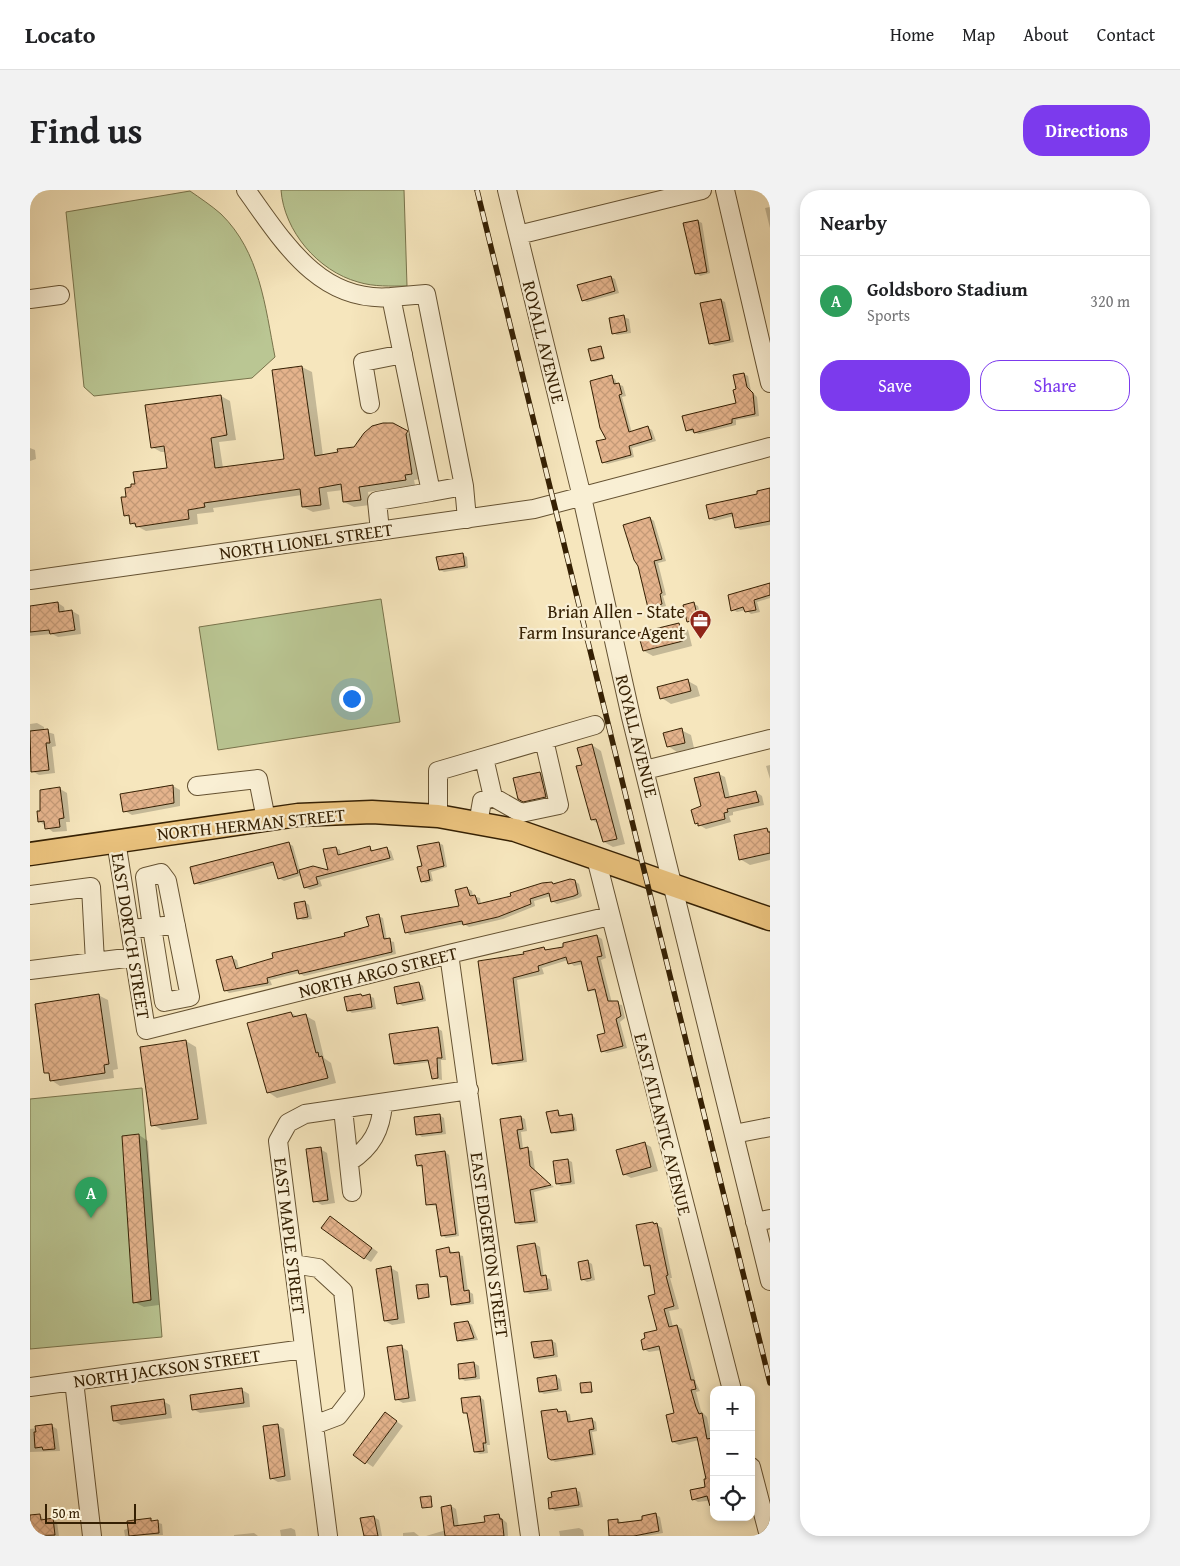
<!DOCTYPE html>
<meta charset="utf-8">
<style>
:root{--surface:#fff;--page:#f2f2f2;--text:#202124;--muted:#757577;--line:#e0e0e0;--accent:#7c3aed}
body{margin:0;font-family:"Gentium Book Plus",serif;background:var(--page);color:var(--text)}
.controls{position:absolute;right:15px;bottom:15px;display:grid;overflow:hidden;border-radius:10px;box-shadow:0 2px 8px #0003}
.controls button{width:45px;height:45px;display:grid;place-items:center;padding:0;border:0;border-bottom:1px solid var(--line);background:var(--surface);color:var(--text);font:25px sans-serif}
.scale{position:absolute;left:15px;bottom:12px;width:91px;box-sizing:border-box;padding-left:5px;border:2px solid #352003;border-top:0;font-size:14px;line-height:18px;white-space:nowrap;color:#352003;-webkit-text-stroke:4px #f9efd4;paint-order:stroke}
.you{position:absolute;left:321px;top:508px;width:18px;height:18px;margin:-12px;border:4px solid #fff;border-radius:50%;background:#1a73e8;box-shadow:0 0 0 8px #1a73e833}
.badge{display:grid;place-items:center;width:32px;height:32px;border-radius:50%;background:var(--accent);color:#fff;font-size:16px;font-weight:700}
.pin{position:absolute;translate:-50% -41px;filter:drop-shadow(0 1px 2px #0008)}
.pin::after{content:'';position:absolute;top:26px;width:18px;height:15px;background:inherit;clip-path:polygon(0 0,100% 0,50% 100%)}
.list{margin:0;padding:0;list-style:none}
h2{display:flex;justify-content:space-between;align-items:center;height:65px;margin:0;padding:0 20px;font-size:21px}
h2 small{font-size:16px;font-weight:400;color:var(--muted)}
.list li{display:grid;grid-template-columns:32px 1fr auto;gap:15px;align-items:center;box-sizing:border-box;height:90px;padding:0 20px;border-top:1px solid var(--line)}
.list b{display:block;font-size:19px;white-space:nowrap}
.list p{margin:0;font-size:16px;white-space:nowrap;color:var(--muted)}
.list em{font-size:16px;font-style:normal;color:var(--muted)}
.actions{display:flex;gap:10px;padding:15px 20px}
.actions a{flex:1;padding:11px 0;border:1px solid var(--accent);border-radius:20px;text-align:center;font-size:18px;color:var(--accent)}
.actions .main{background:var(--accent);color:#fff}
.icon{flex:none;width:28px;height:28px;fill:none;stroke:currentColor;stroke-width:2;stroke-linecap:round;stroke-linejoin:round}
.map{position:relative;flex:none;width:740px;height:1346px;overflow:hidden;border-radius:20px}
header{display:flex;align-items:center;gap:30px;box-sizing:border-box;height:70px;padding:0 25px;background:var(--surface);border-bottom:1px solid var(--line)}
header strong{font-size:24px}
nav{display:flex;gap:28px;margin-inline-start:auto;font-size:18px}
.intro{display:flex;align-items:center;justify-content:space-between;box-sizing:border-box;height:120px;padding:0 30px}
h1{margin:0;font-size:35px}
.button{padding:12px 22px;border-radius:20px;background:var(--accent);color:#fff;font-size:18px;font-weight:700}
main{display:flex;gap:30px;padding:0 30px}
aside{flex:1;background:var(--surface);border-radius:20px;box-shadow:0 2px 8px #0003}
.map>svg:first-child{display:block}
.pitch{fill:#bac693;stroke:#78734b}
.shadow{fill:#0003}
.building{fill:url(#building-cross-hatch);stroke:#352003}
.lines{fill:none;stroke-linecap:round;stroke-linejoin:round}
.minor-casing{stroke:#655232;stroke-width:20}
.major-casing{stroke:#352003;stroke-width:25}
.minor{stroke:#f9efd4;stroke-width:18}
.major{stroke:#ebc37e;stroke-width:22}
.rail-casing{stroke:#352003;stroke-width:5.5}
.rail{stroke:#f9efd4;stroke-width:4;stroke-dasharray:11;stroke-linecap:butt}
.labels{text-anchor:middle;dominant-baseline:central;stroke-width:4.5;stroke-linejoin:round;paint-order:stroke}
.street-label{font-size:18px;fill:#352003;stroke:#f9efd4}
.poi-label{font-size:18px;fill:#352003;stroke:#f9efd4;text-anchor:end}
</style>
<header>
<strong>Locato</strong>
<nav><a>Home</a><a>Map</a><a>About</a><a>Contact</a></nav>
</header>
<div class="intro"><h1>Find us</h1><a class="button">Directions</a></div>
<main>
<div class="map">
<svg width="740" height="1346" viewBox="0 0 740 1346">
<defs>
<pattern id="building-cross-hatch" width="8" height="8" patternUnits="userSpaceOnUse" patternTransform="scale(1.25)"><rect width="8" height="8" fill="#e4b38c"/><path d="M0 0l8 8M0 8l8-8" fill="none" stroke="#c49a77"/></pattern>
</defs>
<rect width="100%" height="100%" fill="#f6e6bd"/>
<filter id="stains"><feTurbulence type="fractalNoise" baseFrequency=".004" numOctaves="4"/><feColorMatrix values="0 0 0 0 .2 0 0 0 0 .09 0 0 0 0 .02 0 0 0 .5 -.17"/></filter>
<radialGradient id="worn" r=".72"><stop offset=".6" stop-color="#630" stop-opacity="0"/><stop offset="1" stop-color="#630" stop-opacity=".3"/></radialGradient>
<path class="pitch" d="M251,0H374L377,96C361,96 344,97 328,92C288,81 254,41 251,0Z
M160,1C170,8 182,16 191,24C230,62 235,116 245,167L222,188L64,206L54,197L36,22Z
M351,409L370,532L188,560L169,437Z
M112,898L132,1147L0,1159V909Z"/>
<path class="shadow" d="M740,17V38L735,18Z
M668,31L672,33L680,83L670,86L666,83Z
M581,87L585,89L589,103L557,112L553,110Z
M691,110L695,112L704,152L685,156L680,153Z
M594,127L599,129L601,143L587,145L583,143Z
M571,158L575,169L564,172L562,171Z
M272,177L282,182L293,266L309,264L325,258L363,235L386,248L390,289L384,290L385,295L338,302L340,315L324,317L314,312L313,300L297,302L300,319L283,322L273,317L272,305L183,318L184,322L167,324L168,334L116,341L101,333L100,328L95,325L98,308L138,279L136,262H131L122,257L191,206L200,211L206,250L189,252L193,278L256,270L243,181Z
M714,184L718,186L721,201L727,207L729,226L706,230V235L669,244L657,240L707,214L708,200Z
M581,187L585,189L587,194L593,196L596,206L592,207L602,243L618,238L622,240L626,251L602,258L604,267L577,274L573,272L578,250Z
M0,258L5,260L6,269L0,271Z
M740,299V335L710,340L706,337L704,326L685,331L680,328Z
M620,328L624,331L636,371L628,373L636,405L633,406L636,416L624,419L619,417Z
M432,364L437,367L438,378L414,382L410,380Z
M740,395V408L727,412L730,422L721,424L716,420L707,422L703,420Z
M28,413L34,417L35,422L42,421L49,425L51,444L28,447L22,444L0,446V417Z
M664,414L668,416L672,431L662,434L658,431Z
M649,435L658,440L662,456L623,466L614,461Z
M658,491L667,496L670,506L641,514L632,508Z
M7,533L14,537V541L24,544L26,556L22,557L25,583L9,585L2,581L0,534Z
M651,540L661,545L664,558L647,562L638,556Z
M562,555L571,561L595,654L583,657L574,652L569,634L562,630L553,576Z
M740,575V589L736,576Z
M510,583L520,588L525,612L503,616L489,608Z
M689,584L695,587L700,608L726,602L732,606L734,615L703,622V625L699,626L701,632L676,639L666,633Z
M143,596L150,600V616L102,625L95,621Z
M30,599L37,603L40,632H36L37,641L23,642L9,631L12,622Z
M737,639L740,641V670L720,675L710,669Z
M258,653L263,656L270,681H300L306,658L310,660L311,666L339,657L344,662L356,658L361,661L364,670L290,690L292,696L280,700L275,697L272,685L254,691L249,688L245,675L170,695L165,693Z
M409,653L413,655L417,677L401,682L403,691L396,693L392,691L393,677Z
M545,691L549,694L552,706L549,708L527,714L522,711L521,706L504,711L505,716L473,729L439,737L434,734L380,745L376,742L430,717L437,698L442,701L443,706L450,708L451,715L522,693L525,695Z
M275,712L279,715L282,729L273,730L269,728Z
M348,726L353,728L357,750L364,752L366,764L274,786L269,783L240,790L242,795L199,803L195,800L202,768L207,770L209,779L245,769L317,747L340,737Z
M567,746L572,749L576,768L571,770L582,813L592,815L595,828L590,832L597,858L577,863L572,861L576,844L567,802L559,800L553,774L544,776L538,770L512,778L514,784L487,790L497,872L468,876L464,873L449,772L495,765L514,758L519,761L535,758Z
M389,793L393,796L396,811L373,816L368,813Z
M68,805L78,810L88,879L83,880L84,888L30,896L21,890V885L15,882Z
M340,806L344,808L346,819L322,823L318,820Z
M261,823L269,827L276,826L285,831L294,868L301,873L306,893L247,908L238,902Z
M407,838L412,841L416,870H411L412,890L403,888L400,872L369,876L365,874Z
M156,851L166,857L177,934L132,940L123,935Z
M528,921L532,927L542,925L545,928L547,941L526,944L523,942Z
M409,925L414,928L416,944L392,947L388,944Z
M491,927L495,929L497,941L491,942L493,959L502,961L505,980L524,997L504,1002L508,1033L490,1035L486,1033L471,930Z
M109,945L118,951L129,1115L114,1117L104,1112Z
M614,953L621,957L628,981L601,988L594,984Z
M290,959L297,963L305,1013L292,1015L285,1011Z
M415,962L419,965L429,1046L416,1048L412,1045L407,1016L397,1015L393,978L388,976Z
M538,970L542,972L545,994L531,996L527,994Z
M300,1027L348,1062L341,1072L334,1068Z
M623,1033L632,1038L642,1088H640L649,1119L639,1121L643,1137L647,1136L652,1139L666,1193L670,1201L666,1202L671,1221L677,1227L681,1249L684,1250V1310L668,1312L663,1309L677,1297L678,1290L669,1250L649,1255L643,1252L645,1224L631,1160L619,1162L614,1159L628,1141L627,1105L621,1078L615,1075Z
M505,1054L510,1057L514,1087L520,1089L522,1101L500,1104L495,1102L488,1057Z
M419,1059L424,1064L433,1066L438,1101L443,1104L444,1114L427,1116L422,1114L419,1089L412,1086Z
M557,1071L562,1074L565,1090L557,1092L552,1089Z
M361,1078L368,1082L375,1133L362,1135L355,1131Z
M397,1095L400,1108H389Z
M438,1132L442,1135L448,1150L432,1152L428,1150Z
M522,1151L526,1153L528,1167L509,1170L505,1168Z
M372,1157L378,1161L386,1211L373,1213L366,1209Z
M444,1173L449,1176L450,1189L435,1191L430,1188Z
M526,1186L530,1189L532,1201L514,1204L510,1202Z
M560,1193L563,1202H553Z
M212,1200L219,1204L220,1217L170,1223L163,1219Z
M450,1207L454,1210L460,1255H457L458,1263L450,1264L445,1262L438,1225L434,1222Z
M133,1211L140,1215L142,1228L91,1235L84,1231Z
M527,1220L540,1224L541,1232L562,1229L566,1232L567,1241L562,1242L566,1265L525,1272L519,1268Z
M362,1228L373,1236L343,1277L325,1265Z
M247,1235L254,1239L261,1290L248,1292L241,1288Z
M22,1236L27,1239L30,1261L0,1262V1239Z
M546,1300L550,1302L553,1317L525,1321L521,1318Z
M400,1307L403,1317H393Z
M421,1316L426,1319L429,1337L457,1333L469,1326L477,1333L478,1346H396L416,1340Z
M10,1325L15,1331L23,1330L27,1332L29,1346H0V1327Z
M626,1325L630,1327L633,1343L616,1346H581L588,1330L592,1333L614,1331Z
M344,1327L349,1330L352,1346H335Z
M688,1327H706L693,1330Z
M120,1330L132,1334L133,1345L95,1346L94,1340Z
M261,1338L265,1340L266,1346H251L250,1340Z
M549,1338L553,1340L554,1346H530L529,1341Z
M384,1342L389,1346H373V1343Z
M224,1343L228,1346H204V1345Z"/>
<path class="building" d="M668,30L677,82L665,84L653,33Z
M581,86L585,101L552,111L547,95Z
M691,109L700,150L679,154L670,113Z
M594,125L597,141L582,144L579,128Z
M571,156L574,168L561,171L558,159Z
M272,176L285,266L308,262L307,259L324,257L334,243L342,236L353,233H363L378,241L376,244L382,284L375,285L376,290L329,297L331,310L313,312L311,294L289,298L291,315L272,317L270,299L174,313L175,317L158,320L159,329L106,337L105,333L100,334L99,325L94,326L91,307H96L95,298L101,297V294H105L103,282L137,278L134,256L121,258L115,215L191,205L197,245L181,248L185,278L254,269L242,180Z
M714,183L717,197L723,203L725,224L702,229V233L664,243L663,239L656,241L652,226L706,213L703,200L706,199L703,185Z
M582,185L584,194L589,193L592,204L589,205L599,242L618,236L622,249L599,256L601,265L572,273L566,251L576,249L570,238L560,191Z
M740,298V331L705,338L702,323L679,329L676,315L727,304V301Z
M620,327L632,369L624,371L632,403L630,404L632,414L618,418L608,376L604,370L593,335Z
M433,363L435,376L409,380L406,367Z
M740,393V405L724,410L726,420L715,422L713,417L701,421L698,405Z
M28,412L29,422L42,420L45,440L20,444L19,440L0,442V416Z
M664,412L668,429L657,432L653,415Z
M649,433L653,451L613,461L608,443Z
M658,489L661,501L630,509L627,497Z
M652,538L655,553L637,557L633,543Z
M18,539L20,553H16L19,580L1,582L0,541Z
M562,554L587,649L573,652L566,629L561,630L546,576L552,575L547,558Z
M510,582L516,607L493,612L488,609L483,588Z
M689,582L695,608L726,601L729,612L697,619L698,622L694,623L695,629L668,636V633L665,634L661,620L671,616L664,588Z
M143,595L144,613L93,622L90,604Z
M30,597L34,628L29,629L30,637L15,639L14,631L8,632L7,621H10V600Z
M737,638L738,642H740V663L709,670L704,645Z
M259,652L268,683L248,689L243,672L164,694L160,677Z
M409,652L414,676L398,680L400,690L391,692L387,677L392,676L387,656Z
M340,656L341,661L357,657L360,668L286,687L288,694L274,698L269,680L283,676L298,680L293,659L306,657L308,665Z
M540,689L545,690L548,704L544,706L521,712L519,703L500,709L501,714L468,727L433,735L432,731L375,743L371,726L429,716L425,700L437,697L440,706L445,705L448,714L481,706L480,703L512,693L522,692L523,694Z
M275,711L278,727L267,729L264,713Z
M349,724L354,749L360,748L362,762L269,784L268,780L237,788L238,793L194,801L186,770L202,766L206,779L243,768L242,763L315,746L314,743L339,736L336,727Z
M567,745L572,766L567,767L578,811H588L591,826L586,829L593,856L571,862L567,845L575,843L565,799L558,801L551,771L538,774L536,767L508,776L509,781L483,788L493,870L462,874L448,771L494,764L493,762L514,757L515,760L533,757V753Z
M389,792L393,809L367,814L364,797Z
M69,804L79,874L74,875L75,883L20,891L19,883H14L5,814Z
M331,804L332,806L340,804L342,817L317,821L314,807Z
M261,822L263,827L276,824L286,863L288,862L289,867L292,866L298,888L237,903L217,833Z
M408,837L412,868H407L408,888L402,889L398,870L364,874L359,844Z
M156,850L168,929L121,936L110,857Z
M528,920L529,926L542,924L544,940L521,943L516,922Z
M410,924L412,942L386,945L384,927Z
M491,926L493,939L487,940L490,959L498,957L500,976L521,995L500,1000L505,1031L485,1033L470,929Z
M109,944L121,1110L103,1113L92,946Z
M615,952L621,977L593,985L586,960Z
M291,957L298,1010L283,1012L276,959Z
M415,961L426,1044L411,1046L406,1014L396,1015L392,975L387,976L385,965Z
M538,969L541,992L526,994L523,971Z
M300,1026L342,1058L334,1069L291,1038Z
M623,1032L624,1034L627,1033L638,1085L636,1086L644,1116L634,1119L639,1137L647,1135L661,1190H664L666,1199L661,1200L666,1217L669,1224L672,1223L677,1249L682,1248L684,1254V1316H680L677,1306L662,1310L660,1300L675,1297L674,1289H676L667,1247L642,1252L636,1225L644,1223L629,1156L613,1160L611,1150L615,1148L614,1143L627,1140L618,1106L625,1104L620,1075L614,1076L606,1035Z
M505,1053L511,1086L516,1085L518,1099L494,1102L487,1056Z
M419,1057L420,1063L429,1062L434,1101L439,1100L440,1112L421,1115L417,1086L410,1087L406,1060Z
M558,1070L561,1088L551,1090L548,1072Z
M361,1076L368,1129L354,1131L346,1079Z
M398,1094L399,1107L388,1109L386,1095Z
M438,1131L444,1148L427,1151L424,1133Z
M522,1150L524,1165L504,1168L501,1152Z
M372,1155L379,1208L365,1210L357,1157Z
M444,1172L446,1187L429,1189L428,1174Z
M526,1185L528,1199L509,1202L507,1188Z
M561,1192L562,1202L551,1203L550,1193Z
M212,1198L214,1213L162,1220L160,1205Z
M450,1206L456,1253H453L454,1261L444,1262L437,1223H433L431,1208Z
M134,1209L136,1224L83,1231L81,1216Z
M527,1219L528,1222L536,1221L538,1232L562,1228L564,1239L559,1240L563,1264L521,1270L518,1268L511,1221Z
M355,1222L367,1231L335,1274L323,1265Z
M22,1234L25,1259L13,1260L12,1257L5,1258L4,1242H6L5,1236Z
M248,1234L255,1286L240,1289L233,1236Z
M546,1298L549,1315L519,1319L518,1308L522,1307L521,1302Z
M401,1306L402,1317L392,1318L390,1307Z
M421,1315L424,1336L455,1332L454,1326L469,1324L470,1329H472L474,1346H415L411,1317Z
M626,1323L629,1341L604,1346H579L578,1330L588,1329V1333L612,1330V1326Z
M10,1324L11,1330L23,1328L25,1345L0,1346V1325Z
M344,1326L348,1346H334L330,1328Z
M121,1328V1331L128,1330L129,1343L99,1346L97,1331Z"/>
<g class="lines">
<defs>
<path id="minor" d="M216,0C253,51 289,113 361,107
M477,0L552,307L601,527L740,1091
M695,0L740,193
M488,45L672,0
M0,109L30,105
M340,214L333,172L373,164
M434,296L401,302L361,107L396,104L434,296L437,329
M350,341L347,311L401,302
M0,390L504,319L740,257
M454,568L463,607L491,623L529,615L514,550
M615,580L740,549
M167,596L228,589L236,629
M408,626V581L565,535
M448,634L452,611L463,607
M86,651L116,840L419,764L580,726
M566,668L702,1200
M0,705L61,697L65,772
M100,739L122,737L134,812L160,807L137,691L131,683L115,687L122,737L146,735
M419,764L500,1346
M0,780L104,767
M313,919L322,1002
M704,944L740,937
M319,972C342,957 351,940 353,913
M725,1032L740,1029
M263,1074L288,1078L313,1101L325,1204L308,1226L284,1235
M44,1191L62,1346
M0,1197L274,1159
M721,1277L739,1346
M298,1346L248,951L258,933L275,924L439,900"/>
<path id="major" d="M0,664L268,625L342,622L408,626L485,640L740,729"/>
</defs>
<use href="#minor" class="minor-casing"/>
<use href="#major" class="major-casing"/>
<use href="#minor" class="minor"/>
<use href="#major" class="major"/>
<defs>
<path id="rail" d="M447,0L740,1193"/>
</defs>
<use href="#rail" class="rail-casing"/>
<use href="#rail" class="rail"/>
</g>
<defs>
<symbol id="office-pin" viewBox="-11 -11 22 30"><path d="M0 17L-7.5 6A9.5 9.5 0 1 1 7.5 6Z" fill="#8f2418" stroke="#f9efd4"/><path d="M-6-3h4V-5.5h4V-3h4V5H-6ZM-1-4.5V-3h2v-1.5ZM-6 0V1H6V0Z" fill="#fff"/></symbol>
</defs>
<g fill-rule="evenodd">
<use href="#office-pin" x="658" y="418" width="25" height="34"/>
</g>
<g class="labels">
<g class="street-label">
<text transform="translate(514 152) rotate(76)">ROYALL AVENUE</text>
<text transform="translate(276 351) rotate(-8)">NORTH LIONEL STREET</text>
<text transform="translate(607 546) rotate(76)">ROYALL AVENUE</text>
<text transform="translate(221 634) rotate(-6)">NORTH HERMAN STREET</text>
<text transform="translate(101 746) rotate(81)">EAST DORTCH STREET</text>
<text transform="translate(348 782) rotate(-14)">NORTH ARGO STREET</text>
<text transform="translate(633 934) rotate(76)">EAST ATLANTIC AVENUE</text>
<text transform="translate(260 1046) rotate(83)">EAST MAPLE STREET</text>
<text transform="translate(460 1055) rotate(82)">EAST EDGERTON STREET</text>
<text transform="translate(137 1178) rotate(-8)">NORTH JACKSON STREET</text>
</g>
<g class="poi-label">
<text x="655" y="421">Brian Allen - State<tspan x="655" dy="21">Farm Insurance Agent</tspan></text>
</g>
</g>
<rect width="100%" height="100%" filter="url(#stains)"/>
<rect width="100%" height="100%" fill="url(#worn)"/>
</svg>
<div class="controls">
<button>+</button>
<button>−</button>
<button><svg class="icon" aria-label="locate" viewBox="0 0 24 24"><circle cx="12" cy="12" r="6"/><path d="M12 2v4M12 18v4M2 12h4M18 12h4"/></svg></button>
</div>
<div class="scale">50 m</div>
<div class="you"></div>
<div class="pin badge" style="left:61px;top:1028px;background:#2e9e5b">A</div>
</div>
<aside>
<h2>Nearby<small></small></h2>
<ul class="list">
<li><span class="badge" style="background:#2e9e5b">A</span><div><b>Goldsboro Stadium</b><p>Sports</p></div><em>320 m</em></li>
</ul>
<div class="actions"><a class="main">Save</a><a>Share</a></div>
</aside>
</main>
